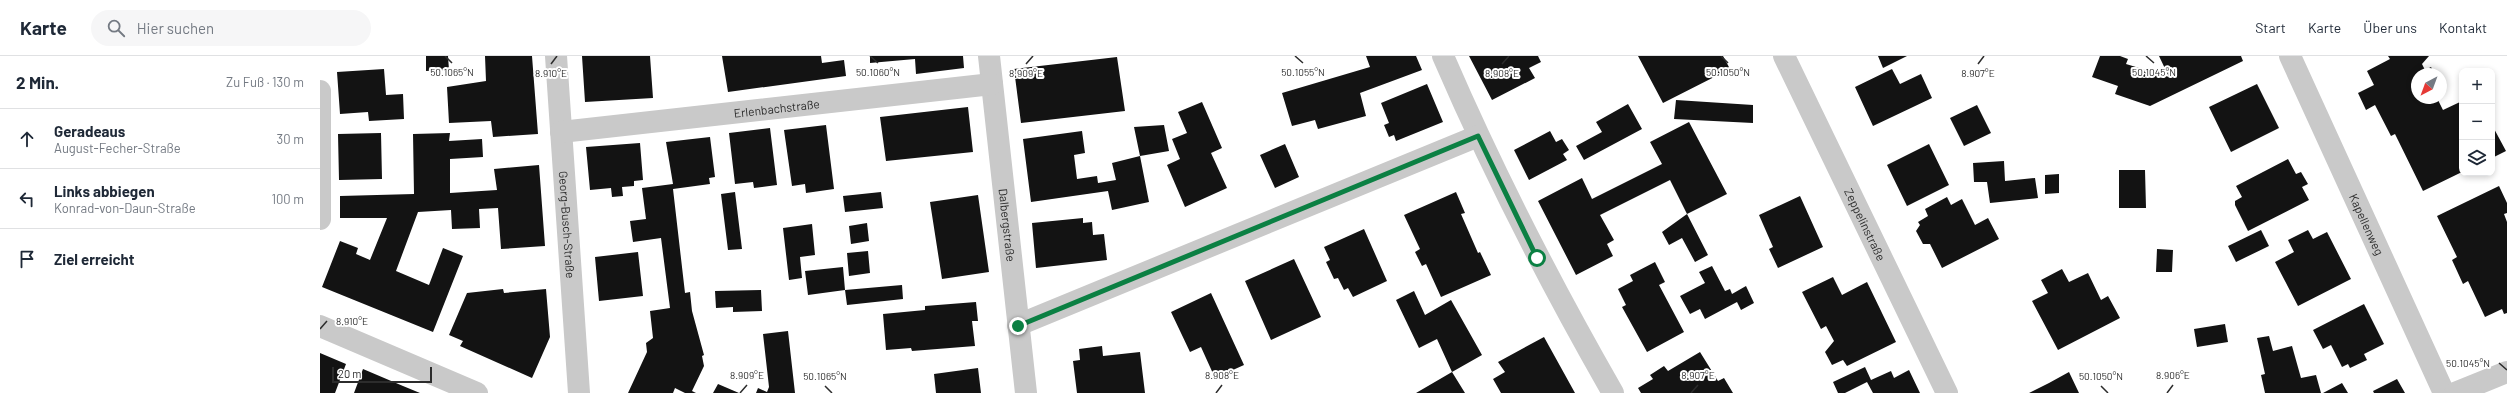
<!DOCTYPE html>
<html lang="de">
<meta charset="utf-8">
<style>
:root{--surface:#fff;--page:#f6f6f7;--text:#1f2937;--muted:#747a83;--line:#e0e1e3}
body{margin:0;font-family:Barlow,sans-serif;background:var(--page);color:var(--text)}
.controls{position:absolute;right:12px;top:12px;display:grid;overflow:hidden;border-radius:8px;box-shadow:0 2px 6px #0003}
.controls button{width:36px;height:36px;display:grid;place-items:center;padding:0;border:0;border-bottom:1px solid var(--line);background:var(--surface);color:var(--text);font:20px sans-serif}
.compass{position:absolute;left:2091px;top:12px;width:36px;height:36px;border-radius:50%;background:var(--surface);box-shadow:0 2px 6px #0003;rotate:221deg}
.scale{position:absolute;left:12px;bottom:10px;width:100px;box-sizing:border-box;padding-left:4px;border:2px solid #2c2c2c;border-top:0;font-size:11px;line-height:14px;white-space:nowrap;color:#2c2c2c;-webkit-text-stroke:3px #fff;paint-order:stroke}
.stop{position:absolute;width:12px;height:12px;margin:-9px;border:3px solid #0b8043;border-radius:50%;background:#fff}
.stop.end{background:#0b8043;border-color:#fff;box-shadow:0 1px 4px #0008}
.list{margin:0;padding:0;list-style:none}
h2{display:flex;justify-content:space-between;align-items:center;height:52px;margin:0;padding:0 16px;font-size:17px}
h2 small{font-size:13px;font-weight:400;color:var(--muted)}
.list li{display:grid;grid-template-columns:26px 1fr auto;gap:12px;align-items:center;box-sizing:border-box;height:60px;padding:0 16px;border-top:1px solid var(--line)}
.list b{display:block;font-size:15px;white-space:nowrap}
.list p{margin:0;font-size:13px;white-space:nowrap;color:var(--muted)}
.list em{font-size:13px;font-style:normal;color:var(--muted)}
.icon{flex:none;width:22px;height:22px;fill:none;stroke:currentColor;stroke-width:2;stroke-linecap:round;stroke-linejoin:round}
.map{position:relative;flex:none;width:2187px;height:337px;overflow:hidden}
header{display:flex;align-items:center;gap:24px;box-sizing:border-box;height:56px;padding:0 20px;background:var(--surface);border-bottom:1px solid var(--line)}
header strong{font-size:19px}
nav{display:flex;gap:22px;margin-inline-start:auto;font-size:14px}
.search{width:280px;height:36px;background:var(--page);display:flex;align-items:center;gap:10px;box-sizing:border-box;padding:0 14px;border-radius:22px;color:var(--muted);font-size:15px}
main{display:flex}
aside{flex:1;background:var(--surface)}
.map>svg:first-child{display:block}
.building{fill:#131313}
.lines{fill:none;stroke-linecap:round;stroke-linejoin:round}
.minor{stroke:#c9c9c9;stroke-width:22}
.route{stroke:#0b8043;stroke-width:5}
.ticks{fill:none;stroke:#2c2c2c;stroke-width:1.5}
.labels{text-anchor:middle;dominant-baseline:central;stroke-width:4;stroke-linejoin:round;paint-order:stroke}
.street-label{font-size:12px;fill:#2c2c2c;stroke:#fff}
.ticks-label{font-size:10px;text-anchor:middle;fill:#2c2c2c;stroke:#fff;stroke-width:4;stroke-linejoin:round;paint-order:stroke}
</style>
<header>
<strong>Karte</strong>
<div class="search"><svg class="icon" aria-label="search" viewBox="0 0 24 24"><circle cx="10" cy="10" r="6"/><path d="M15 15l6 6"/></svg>Hier suchen</div>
<nav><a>Start</a><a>Karte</a><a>Über uns</a><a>Kontakt</a></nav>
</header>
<main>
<aside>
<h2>2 Min.<small>Zu Fuß · 130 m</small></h2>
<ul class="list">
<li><svg class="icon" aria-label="ahead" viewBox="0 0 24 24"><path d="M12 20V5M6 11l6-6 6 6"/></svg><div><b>Geradeaus</b><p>August-Fecher-Straße</p></div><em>30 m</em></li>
<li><svg class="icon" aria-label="left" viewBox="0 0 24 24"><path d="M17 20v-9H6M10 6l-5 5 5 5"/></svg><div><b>Links abbiegen</b><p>Konrad-von-Daun-Straße</p></div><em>100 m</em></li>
<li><svg class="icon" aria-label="arrive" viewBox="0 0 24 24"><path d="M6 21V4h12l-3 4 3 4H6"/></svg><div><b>Ziel erreicht</b></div></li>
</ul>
</aside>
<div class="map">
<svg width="2187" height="337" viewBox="0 0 2187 337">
<rect width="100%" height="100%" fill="#fff"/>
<path class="building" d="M106,0H128L129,14L106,15Z
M165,0H212L218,78L173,81L171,65L129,67L127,31L166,25Z
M262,0H330L333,42L265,46Z
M402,0H501L502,7L524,4L526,20L408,36Z
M550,0H643L644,12L596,18L595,3L550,7Z
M1046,0H1096L1102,14L1040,37L1046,60L998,73L995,64L972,70L962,37L1050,11Z
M1149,0H1218L1221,6L1209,12L1215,22L1172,44Z
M1318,0H1403L1410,13L1343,47Z
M1558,0H1587L1563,12Z
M1780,0H1800L1808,3L1806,8L1849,21L1839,0H1921L1923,5L1830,50L1795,38L1798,30L1772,21Z
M2068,0H2109L2102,8L2105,14L2111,11L2115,18H2097V42H2117L2123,54L2140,46L2142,51V116L2103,135L2075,78L2071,80L2055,49L2046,54L2038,37L2054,29L2047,15L2070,3Z
M797,1L805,55L701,67L694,13Z
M64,13L66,39L83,38L84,63L49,65L48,56L20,58L17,16Z
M1572,13L1580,28L1601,18L1612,42L1553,70L1535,31Z
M1107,28L1123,66L1076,85L1074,79L1069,81L1064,69L1069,67L1061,47Z
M1937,28L1959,72L1911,96L1889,51Z
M1356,44L1433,49V67L1354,63Z
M882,46L902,92L891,97L907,132L865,151L847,109L860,103L852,83L867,77L858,56Z
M1308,48L1322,73L1264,104L1256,90L1282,76L1276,66Z
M1657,49L1671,77L1644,90L1630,62Z
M648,51L653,96L566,105L560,61Z
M1369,66L1407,138L1367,158L1388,199L1375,206L1362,182L1349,189L1342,176L1367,158L1350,124L1280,159L1294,184L1287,188L1293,200L1256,219L1218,145L1262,122L1272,143L1342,108L1330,86Z
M506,69L514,133L486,137L485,128L472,130L464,74Z
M844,69L849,95L820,100L814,71Z
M2172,69L2186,95L2172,102Z
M450,72L457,129L434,132L433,126L415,128L409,77Z
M762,75L765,97L754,99L757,123L777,120L778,127L796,124L792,107L820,100L829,146L792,154L788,135L711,146L703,83Z
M1230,75L1236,86L1242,83L1249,94L1243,98L1247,104L1209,124L1194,94Z
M61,77L62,123L19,124L18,78Z
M130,77L129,85L162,83L163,101L130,103V137L177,134L174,113L219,109L225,190L181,193L178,152L159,153L160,172L132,173L131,154L98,156L76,215L109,229L123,192L143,200L113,276L2,231L20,185L38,192L36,198L50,204L67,162H20V140L94,138L93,78Z
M390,81L395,121L389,122L390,128L353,133L365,237L370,236L372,255L384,299L382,300L384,310L372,335L376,337H365L355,332L353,337H308L327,296L326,287L333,282L330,255L350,252L341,182L313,186L310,165L326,163L322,132L353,128L346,86Z
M320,87L323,124L314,125V130L302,131L303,140L292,141L291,132L270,134L266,91Z
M965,88L979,121L955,132L940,99Z
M1609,88L1629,129L1587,150L1567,109Z
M1968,103L1976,118L1981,116L1988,128L1982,131L1989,144L1928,175L1915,149V145L1922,141L1916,130Z
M1684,105L1685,125L1715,122L1718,142L1670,147L1667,126H1654L1653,107Z
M1799,114H1825L1826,152H1799Z
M1739,118V137L1725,138V119Z
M2179,130L2187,147V157L2184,158L2187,166V257L2184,258L2182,253L2165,261L2148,225L2143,228L2132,204L2137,201L2117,160Z
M415,136L422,193L408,194L401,138Z
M561,136L563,152L525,156L523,140Z
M1136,136L1145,157L1141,158L1158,197L1160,196L1171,219L1121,241L1106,208L1102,210L1095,196L1100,193L1084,159Z
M658,139L669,216L622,223L610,146Z
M1480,140L1503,191L1458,212L1449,193L1453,191L1439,159Z
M1627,141L1631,149L1642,143L1655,169L1668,162L1679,183L1622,212L1610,188H1603L1596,175L1600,169L1598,166L1608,160L1605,153Z
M763,162V167L772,166L773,179L784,178L787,204L716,212L712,167Z
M547,167L549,185L531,188L529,170Z
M492,168L495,199L480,201L482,222L469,224L463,172Z
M1044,173L1067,225L1033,241L1028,232L1024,234L1018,222L1014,223L1006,206L1010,204L1004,191Z
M1941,174L1949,190L1916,206L1908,190Z
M1988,174L1993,183L2007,176L2031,223L1978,250L1955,206L1974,196L1968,184Z
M1837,193L1853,194L1852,216H1836Z
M548,195L550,217L529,220L527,197Z
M318,196L323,240L279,245L275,201Z
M974,203L1001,261L951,284L925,225Z
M1335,206L1345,226L1339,229L1364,276L1327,296L1302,251L1306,249L1298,233L1313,225L1310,219Z
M1392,210L1405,235L1410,233L1412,238L1426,230L1434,247L1421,254L1417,246L1385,263L1380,253L1370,258L1360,240L1385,227L1379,216Z
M523,211L525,234L488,239L485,215Z
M1742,213L1749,226L1768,217L1781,244L1788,240L1800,262L1738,294L1712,245L1728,237L1721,224Z
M1513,221L1522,239L1547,226L1576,286L1527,310L1523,304L1512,309L1505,296L1514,285L1506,270L1501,273L1482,236Z
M582,229L583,243L527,249L525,234Z
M183,233L184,237L226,233L230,281L212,322L140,290L143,285L129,279L147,237Z
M441,234L442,255L413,256V251L396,252L395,235Z
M1094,235L1105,259L1131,244L1162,299L1132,316L1117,283L1099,292L1076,244Z
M891,237L924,309L895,322L881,291L870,296L851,256Z
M656,246L658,265H652L655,290L592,295L591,292L566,294L563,258L605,254V250Z
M2044,248L2064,288L2044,298L2047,304L2030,312L2028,308L2022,311L2011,289L2003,293L1993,274Z
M1905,268L1908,286L1877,291L1874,273Z
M468,275L475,337H436L438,332L447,336L449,331L443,278Z
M1949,280L1953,295L1972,290L1981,322L1996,319L2001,337H1945L1941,319L1945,318L1937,282Z
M1224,281L1255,337H1181L1173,323L1185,316L1178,306Z
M782,290L783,300L820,296L825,337H757L753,305L760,304L759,293Z
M1380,296L1398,325L1404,322L1413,337H1321L1318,332L1333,323L1330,319L1344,310L1348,315Z
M0,297L26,308L15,337H0Z
M1545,311L1551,324L1571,315L1574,322L1589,314L1600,337H1553L1547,326L1525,337H1518L1513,326Z
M658,312L661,337H616L614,318Z
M43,313L83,330L100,337H34Z
M1132,316L1145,337H1096Z
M1749,316L1759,337H1709L1729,327Z
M2077,323L2085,337H2054L2053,335Z
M2022,327L2028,337H2003Z
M398,328L419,337H393Z"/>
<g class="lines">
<g class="minor">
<path id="s1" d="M236,0L259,337"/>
<path id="s2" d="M669,0L706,337"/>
<path d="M1123,0C1173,116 1230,227 1293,337"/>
<path id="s3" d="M1464,0L1627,337"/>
<path id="s4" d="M1970,0L2124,337"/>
<path d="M0,35V163"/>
<path id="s5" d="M241,76L672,28"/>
<path d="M698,269L1158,80"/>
<path d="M0,270L157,337"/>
<path d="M2135,337L2187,316"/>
</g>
</g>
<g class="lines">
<path class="route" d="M698,270L1158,80L1217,202"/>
</g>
<path class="ticks" d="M125,0L132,7M550,0L558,7M975,0L983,7M1401,0L1408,7M1826,0L1834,7M231,8L237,0M706,8L713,0M1182,8L1189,0M1658,8L1664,0M0,273L7,265M2179,307L2187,314M505,330L512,337M1781,330L1788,337M420,337L427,329M896,337L902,329M1371,337L1378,329M1847,337L1853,329"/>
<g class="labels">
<g class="street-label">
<text stroke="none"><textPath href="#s5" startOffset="217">Erlenbachstraße</textPath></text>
<text stroke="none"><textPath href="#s1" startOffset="169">Georg-Busch-Straße</textPath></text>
<text stroke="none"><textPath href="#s3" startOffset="187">Zeppelinstraße</textPath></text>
<text stroke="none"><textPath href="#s4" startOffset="185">Kapellenweg</textPath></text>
<text stroke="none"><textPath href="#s2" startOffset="170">Dalbergstraße</textPath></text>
</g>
</g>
<g class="ticks-label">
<text x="558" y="20">50.1060°N</text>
<text x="1834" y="20">50.1045°N</text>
<text x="132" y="20">50.1065°N</text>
<text x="983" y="20">50.1055°N</text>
<text x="1408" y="20">50.1050°N</text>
<text x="231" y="21">8.910°E</text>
<text x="706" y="21">8.909°E</text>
<text x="1182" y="21">8.908°E</text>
<text x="1658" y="21">8.907°E</text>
<text x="32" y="269">8.910°E</text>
<text x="2148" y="311">50.1045°N</text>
<text x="427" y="323">8.909°E</text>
<text x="902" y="323">8.908°E</text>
<text x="1378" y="323">8.907°E</text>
<text x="1853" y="323">8.906°E</text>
<text x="505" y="324">50.1065°N</text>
<text x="1781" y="324">50.1050°N</text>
</g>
</svg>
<div class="controls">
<button>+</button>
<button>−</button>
<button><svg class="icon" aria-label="layers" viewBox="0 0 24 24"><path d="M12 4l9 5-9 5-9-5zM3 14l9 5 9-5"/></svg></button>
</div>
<svg class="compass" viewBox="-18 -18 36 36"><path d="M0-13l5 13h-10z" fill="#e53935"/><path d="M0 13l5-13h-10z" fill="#747a83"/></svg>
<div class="scale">20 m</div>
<div class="stop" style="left:1217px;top:202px"></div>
<div class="stop end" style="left:698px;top:270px"></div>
</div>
</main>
